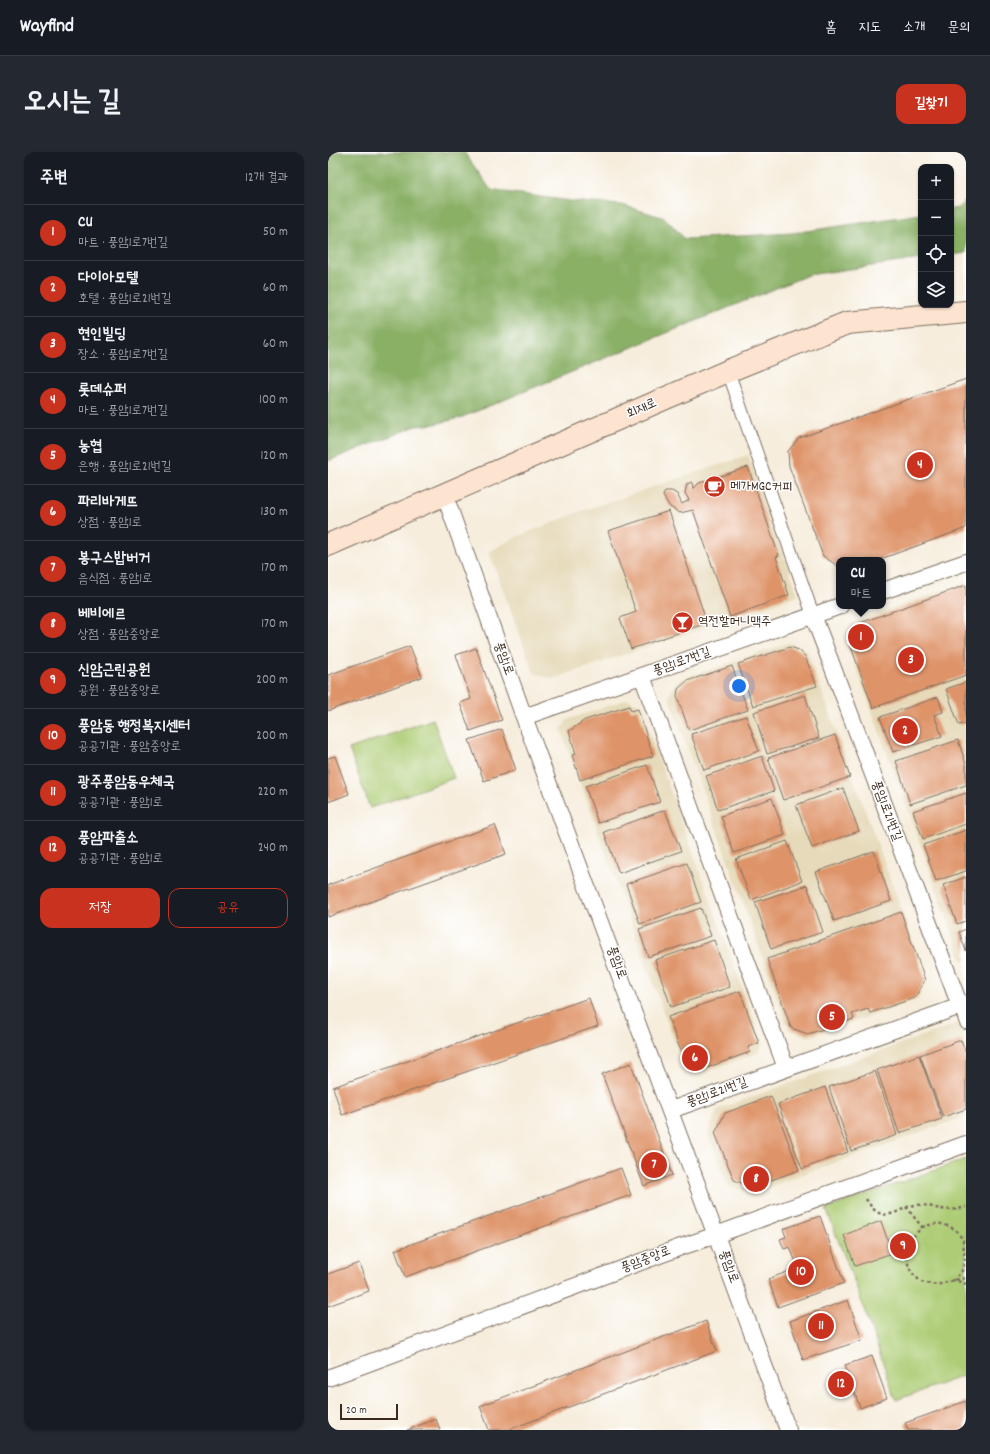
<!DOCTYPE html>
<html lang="ko">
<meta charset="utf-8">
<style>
:root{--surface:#171b24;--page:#242831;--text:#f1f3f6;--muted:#9ea1a6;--line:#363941;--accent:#c8321e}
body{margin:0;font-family:Dekko,"Poor Story",sans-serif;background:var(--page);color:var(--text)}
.controls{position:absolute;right:12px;top:12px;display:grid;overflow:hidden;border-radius:8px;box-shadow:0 1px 3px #0004}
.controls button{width:36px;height:36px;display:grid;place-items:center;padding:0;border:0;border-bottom:1px solid var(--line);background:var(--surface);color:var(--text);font:20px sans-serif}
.scale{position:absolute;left:12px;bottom:10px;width:58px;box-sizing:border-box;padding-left:4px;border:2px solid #3b2a1e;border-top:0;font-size:11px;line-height:14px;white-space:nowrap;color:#3b2a1e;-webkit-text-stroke:3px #fff;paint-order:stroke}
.you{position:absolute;left:411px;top:534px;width:14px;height:14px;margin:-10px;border:3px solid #fff;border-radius:50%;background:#1a73e8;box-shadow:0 0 0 6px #1a73e833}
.badge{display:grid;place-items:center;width:26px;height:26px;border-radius:50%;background:var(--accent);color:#fff;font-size:13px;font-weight:700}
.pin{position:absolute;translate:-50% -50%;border:2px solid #fff;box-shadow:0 1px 4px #0006}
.popup{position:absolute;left:508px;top:405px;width:50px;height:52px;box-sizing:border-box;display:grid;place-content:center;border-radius:8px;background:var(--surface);filter:drop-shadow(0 1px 3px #0005);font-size:13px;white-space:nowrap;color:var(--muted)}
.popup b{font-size:15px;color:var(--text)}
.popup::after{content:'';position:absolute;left:50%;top:100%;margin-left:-8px;border:8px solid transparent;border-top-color:var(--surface)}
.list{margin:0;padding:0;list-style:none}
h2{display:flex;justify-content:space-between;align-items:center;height:52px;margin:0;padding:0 16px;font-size:17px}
h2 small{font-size:13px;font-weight:400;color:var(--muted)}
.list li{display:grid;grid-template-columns:26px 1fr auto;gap:12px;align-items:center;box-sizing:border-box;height:56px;padding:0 16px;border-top:1px solid var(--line)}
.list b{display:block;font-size:15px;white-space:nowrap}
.list p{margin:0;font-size:13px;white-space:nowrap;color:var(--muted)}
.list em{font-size:13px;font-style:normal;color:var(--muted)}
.actions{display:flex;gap:8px;padding:12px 16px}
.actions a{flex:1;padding:9px 0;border:1px solid var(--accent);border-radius:12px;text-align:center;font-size:14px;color:var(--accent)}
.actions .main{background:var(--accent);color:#fff}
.icon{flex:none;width:22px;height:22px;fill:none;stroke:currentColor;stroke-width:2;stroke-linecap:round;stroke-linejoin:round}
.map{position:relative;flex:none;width:638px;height:1278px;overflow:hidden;border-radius:12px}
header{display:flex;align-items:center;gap:24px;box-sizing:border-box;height:56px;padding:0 20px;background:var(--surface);border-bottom:1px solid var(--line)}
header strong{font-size:19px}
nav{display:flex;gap:22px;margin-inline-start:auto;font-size:14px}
.intro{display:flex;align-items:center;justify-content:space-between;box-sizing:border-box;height:96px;padding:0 24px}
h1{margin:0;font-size:28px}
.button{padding:10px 18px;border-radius:12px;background:var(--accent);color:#fff;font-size:14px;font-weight:700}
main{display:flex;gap:24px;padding:0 24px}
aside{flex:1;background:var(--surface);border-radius:12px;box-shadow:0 1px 3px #0004}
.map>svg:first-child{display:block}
.built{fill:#e6daba}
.green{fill:#adcc74;stroke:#747b49}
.forest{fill:#8ab066;stroke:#626d42}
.building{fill:#de9368}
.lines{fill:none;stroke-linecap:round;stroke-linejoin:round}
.pedestrian-casing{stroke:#7c6e60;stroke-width:14}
.minor-casing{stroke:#7c6e60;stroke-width:18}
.secondary-casing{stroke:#7c6e60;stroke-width:24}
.path{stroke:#7c6e60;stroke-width:2.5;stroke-dasharray:3 3;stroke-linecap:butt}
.pedestrian{stroke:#fff;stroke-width:12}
.minor{stroke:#fff;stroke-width:16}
.secondary{stroke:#fde4d0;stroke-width:22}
.labels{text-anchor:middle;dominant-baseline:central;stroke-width:3;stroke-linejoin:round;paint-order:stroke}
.street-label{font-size:13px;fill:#3b2a1e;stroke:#fff}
.poi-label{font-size:13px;fill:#3b2a1e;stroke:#fff;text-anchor:start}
</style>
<header>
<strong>Wayfind</strong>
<nav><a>홈</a><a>지도</a><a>소개</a><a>문의</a></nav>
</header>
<div class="intro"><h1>오시는 길</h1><a class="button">길찾기</a></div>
<main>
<aside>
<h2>주변<small>12개 결과</small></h2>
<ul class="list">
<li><span class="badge">1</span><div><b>CU</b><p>마트 · 풍암1로7번길</p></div><em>50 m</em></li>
<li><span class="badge">2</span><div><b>다이아모텔</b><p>호텔 · 풍암1로21번길</p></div><em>60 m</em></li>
<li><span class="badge">3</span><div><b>현인빌딩</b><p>장소 · 풍암1로7번길</p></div><em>60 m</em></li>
<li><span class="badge">4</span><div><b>롯데슈퍼</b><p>마트 · 풍암1로7번길</p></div><em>100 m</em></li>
<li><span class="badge">5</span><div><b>농협</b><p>은행 · 풍암1로21번길</p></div><em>120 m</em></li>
<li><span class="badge">6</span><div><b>파리바게뜨</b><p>상점 · 풍암1로</p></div><em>130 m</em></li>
<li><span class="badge">7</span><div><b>봉구스밥버거</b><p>음식점 · 풍암1로</p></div><em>170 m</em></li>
<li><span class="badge">8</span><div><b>베비에르</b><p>상점 · 풍암중앙로</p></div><em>170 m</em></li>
<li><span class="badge">9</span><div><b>신암근린공원</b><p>공원 · 풍암중앙로</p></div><em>200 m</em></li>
<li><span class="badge">10</span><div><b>풍암동 행정복지센터</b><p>공공기관 · 풍암중앙로</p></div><em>200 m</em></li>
<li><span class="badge">11</span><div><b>광주풍암동우체국</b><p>공공기관 · 풍암1로</p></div><em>220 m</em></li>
<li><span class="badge">12</span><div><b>풍암파출소</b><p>공공기관 · 풍암1로</p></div><em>240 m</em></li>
</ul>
<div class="actions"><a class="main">저장</a><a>공유</a></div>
</aside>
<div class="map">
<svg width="638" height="1278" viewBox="0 0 638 1278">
<rect width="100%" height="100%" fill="#fff"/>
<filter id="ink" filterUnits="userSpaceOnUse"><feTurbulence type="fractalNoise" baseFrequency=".025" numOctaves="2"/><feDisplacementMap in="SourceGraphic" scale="8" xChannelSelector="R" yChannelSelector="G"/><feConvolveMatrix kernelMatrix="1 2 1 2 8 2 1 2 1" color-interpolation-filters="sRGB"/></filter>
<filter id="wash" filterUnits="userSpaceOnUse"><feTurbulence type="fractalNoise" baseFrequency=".012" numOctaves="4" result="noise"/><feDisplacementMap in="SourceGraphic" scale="16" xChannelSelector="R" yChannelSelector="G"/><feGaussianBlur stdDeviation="0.9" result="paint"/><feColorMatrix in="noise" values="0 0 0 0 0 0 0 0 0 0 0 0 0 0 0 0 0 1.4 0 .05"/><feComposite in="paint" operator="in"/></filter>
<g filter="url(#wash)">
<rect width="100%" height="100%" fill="#f6eddc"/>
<path class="built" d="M420,303L470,443L225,527L206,521L161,400L186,386L251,360Z
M638,430V809L634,807L520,493L531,468Z
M461,491L479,499L599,828L589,848L481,885L461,878L341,545L348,529Z
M300,547L311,553L435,892L431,900L374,921L353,908L233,578L239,568Z
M631,871L638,890V964L423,1041L400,1033L380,982L390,957Z"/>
<path class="green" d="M105,567L126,626L42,656L21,597Z
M638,1007V1223L568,1248L527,1131L498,1057Z"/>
<path class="forest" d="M0,0H136L163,38L243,49L294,53L337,66L357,87L465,81L593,62V107L480,123L132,266L107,272L88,274L0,309Z
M638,47V101L623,103V57L631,56Z"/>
<g id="blocks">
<path class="building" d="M638,227V376L550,408H511V415L495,404L461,314L460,299L471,286Z
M420,315L451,404L448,405L461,443L402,465L365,358L352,361L342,355L335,344L337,339H344L349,342L354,352L361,348L357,341L359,332L364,330L365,337L371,331Z
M341,359L379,471L303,497L292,466L308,460L280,379Z
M638,433V523L545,556L522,492L532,471Z
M82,494L94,525L0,559V523Z
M462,495L471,498L477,504L489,534L425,554L410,512Z
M148,496L174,568L142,579L132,551L143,547L128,503Z
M404,514L420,558L361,578L349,544L350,537L359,529Z
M638,530V571L631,573L618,537Z
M477,543L491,586L439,602L426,560Z
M610,545L615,560L606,563L614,584L565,600L552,565Z
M301,554L303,559L310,557L325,604L252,628L244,603L248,602L241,579L257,568Z
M418,564L431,599L376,618L363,582Z
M174,577L188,618L156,629L141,588Z
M507,583L522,625L455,648L440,606Z
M630,588L638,612V633L582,652L568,609Z
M7,604L21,642L0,650V606Z
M434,604L446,639L390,658L378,624Z
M319,613L332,650L270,671L257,634Z
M515,636L531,679L484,696L468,653Z
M638,641V672L595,687L585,659Z
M444,646L457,683L406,701L393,664Z
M337,658L353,699L291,721L276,680Z
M167,673L178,702L0,765V733Z
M638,678V719L608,729L595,693Z
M459,689L474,729L423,748L408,707Z
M546,699L563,749L506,769L488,720Z
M359,711L373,750L312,772L298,732Z
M638,725V769L629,772L615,733Z
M479,733L495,780L443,797L427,750Z
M373,756L383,784L320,805L311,777Z
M573,760L597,828L587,846L542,861L540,857L524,862L526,867L480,882L463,876L439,807Z
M638,777V799L631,780Z
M386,788L402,835L343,855L327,808Z
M412,839L431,891L420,895L422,900L373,918L356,907L340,865Z
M261,846L270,874L14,963L5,935Z
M633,888L638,900V957L615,965L592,903Z
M591,903L614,967L571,981L549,918Z
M303,911L344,1023L316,1034L274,922Z
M547,919L569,983L523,999L501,935Z
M497,935L520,1000L474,1017L450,952Z
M443,944L471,1018L424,1035L406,1028L387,981L397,961Z
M293,1016L303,1043L77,1125L67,1098Z
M492,1064L516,1131L450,1155L440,1127L470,1116L462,1095L456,1097L452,1087L458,1085L455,1077Z
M553,1069L564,1101L527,1114L516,1083Z
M31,1111L41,1139L0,1154V1122Z
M520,1148L534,1188L475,1208L462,1169Z
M378,1169L389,1199L180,1278H161L152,1254Z
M544,1204L559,1246L532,1256L517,1213Z
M638,1249V1278H580L577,1271Z
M108,1267L112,1278H79Z"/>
</g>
</g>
<g filter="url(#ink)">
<use href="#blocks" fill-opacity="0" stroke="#7c6e60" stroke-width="1"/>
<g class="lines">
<defs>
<path id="pedestrian" d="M400,219L485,463
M632,854L638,871"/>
<path id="minor" d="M117,344L196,565L460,1278
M555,439L638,410
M485,463L632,854
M314,524L458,916
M196,565L512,454
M343,958L638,852
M0,1226L353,1095L388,1083L638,992"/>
<path id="secondary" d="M0,393L400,219L519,171L638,160"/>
</defs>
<use href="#pedestrian" class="pedestrian-casing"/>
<use href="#minor" class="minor-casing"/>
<use href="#secondary" class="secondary-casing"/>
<path class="path" d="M538,1047C542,1053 546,1060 554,1062C567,1065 576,1053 589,1053C598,1052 605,1056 613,1057C622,1059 630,1057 638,1055
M578,1055L594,1075L584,1086L580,1098L579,1109L583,1120L593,1130L609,1133L626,1128L638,1126
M594,1075L610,1071L620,1074L628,1078L635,1088L637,1109L634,1119L626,1128L638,1132"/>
<use href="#pedestrian" class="pedestrian"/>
<use href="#minor" class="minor"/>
<use href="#secondary" class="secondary"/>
</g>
</g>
<defs>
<symbol id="cafe-disc" viewBox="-11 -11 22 22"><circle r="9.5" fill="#c8321e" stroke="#fff"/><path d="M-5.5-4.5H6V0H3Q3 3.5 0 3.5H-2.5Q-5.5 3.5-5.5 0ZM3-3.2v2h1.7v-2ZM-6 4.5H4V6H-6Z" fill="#fff"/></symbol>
<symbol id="bar-disc" viewBox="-11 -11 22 22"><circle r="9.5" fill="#c8321e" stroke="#fff"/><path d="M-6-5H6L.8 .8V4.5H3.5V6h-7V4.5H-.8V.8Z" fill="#fff"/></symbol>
</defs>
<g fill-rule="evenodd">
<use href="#cafe-disc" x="374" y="322" width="25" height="25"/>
<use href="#bar-disc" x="342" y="458" width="25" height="25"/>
</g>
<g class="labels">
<g class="street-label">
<text transform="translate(314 257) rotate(-24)">회재로</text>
<text transform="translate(175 507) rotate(70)">풍암1로</text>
<text transform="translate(354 510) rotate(-20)">풍암1로7번길</text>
<text transform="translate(558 659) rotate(69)">풍암1로21번길</text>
<text transform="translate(288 811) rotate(70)">풍암1로</text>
<text transform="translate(389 941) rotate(-20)">풍암1로21번길</text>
<text transform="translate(318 1108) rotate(-21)">풍암중앙로</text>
<text transform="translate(400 1115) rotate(70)">풍암1로</text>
</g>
<g class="poi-label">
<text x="402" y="335">메가MGC커피</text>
<text x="370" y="470">역전할머니맥주</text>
</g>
</g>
</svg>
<div class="controls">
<button>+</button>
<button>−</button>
<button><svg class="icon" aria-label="locate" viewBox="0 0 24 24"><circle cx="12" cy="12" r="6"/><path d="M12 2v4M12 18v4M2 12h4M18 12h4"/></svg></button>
<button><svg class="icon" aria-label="layers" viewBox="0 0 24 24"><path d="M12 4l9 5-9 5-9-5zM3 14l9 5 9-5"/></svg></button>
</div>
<div class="scale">20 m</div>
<div class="you"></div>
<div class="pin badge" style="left:533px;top:485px">1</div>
<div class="popup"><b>CU</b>마트</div>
<div class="pin badge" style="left:577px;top:579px">2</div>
<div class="pin badge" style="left:583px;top:508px">3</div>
<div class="pin badge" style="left:592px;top:313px">4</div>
<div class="pin badge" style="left:504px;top:865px">5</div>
<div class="pin badge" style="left:367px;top:906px">6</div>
<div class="pin badge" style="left:326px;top:1013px">7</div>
<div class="pin badge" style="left:428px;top:1027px">8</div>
<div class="pin badge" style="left:575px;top:1094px">9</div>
<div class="pin badge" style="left:473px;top:1120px">10</div>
<div class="pin badge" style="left:493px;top:1174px">11</div>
<div class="pin badge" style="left:513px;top:1232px">12</div>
</div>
</main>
